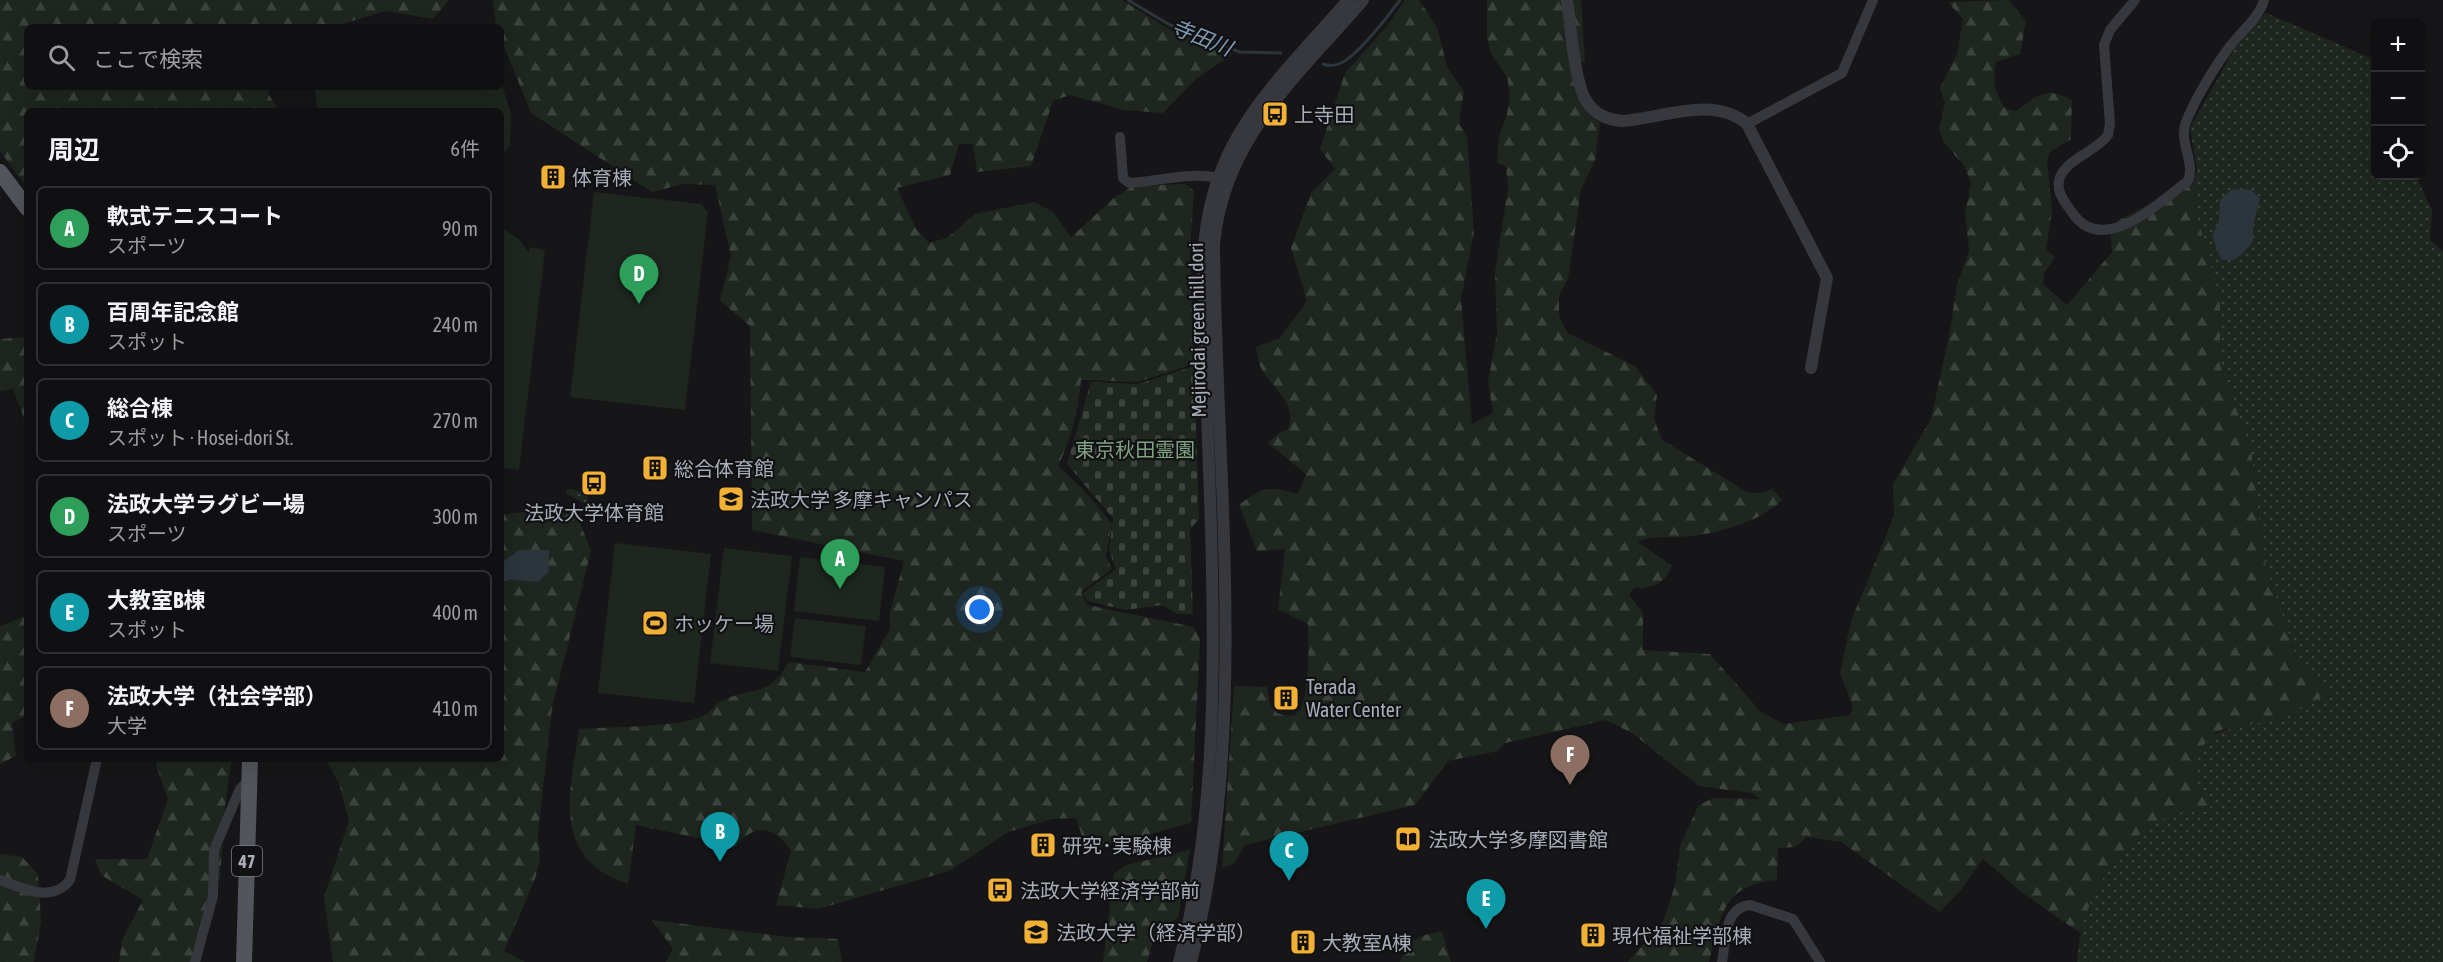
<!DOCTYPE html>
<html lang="ja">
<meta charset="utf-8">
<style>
:root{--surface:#101012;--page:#1e1e20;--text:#f1f3f6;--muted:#9c9d9f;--line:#303032;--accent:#f2b134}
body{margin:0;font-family:"Asap Condensed","Noto Sans JP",sans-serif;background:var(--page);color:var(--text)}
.controls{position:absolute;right:18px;top:18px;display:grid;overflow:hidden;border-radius:9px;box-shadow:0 6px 24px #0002}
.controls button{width:54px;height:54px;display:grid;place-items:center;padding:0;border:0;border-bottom:2px solid var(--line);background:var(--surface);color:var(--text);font:30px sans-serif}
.you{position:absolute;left:980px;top:610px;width:21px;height:21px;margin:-15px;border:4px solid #fff;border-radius:50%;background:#1a73e8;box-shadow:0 0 0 9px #1a73e833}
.badge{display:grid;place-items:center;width:39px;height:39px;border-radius:50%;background:var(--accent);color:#fff;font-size:20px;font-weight:700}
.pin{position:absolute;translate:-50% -50px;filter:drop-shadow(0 2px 3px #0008)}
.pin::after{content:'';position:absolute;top:32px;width:21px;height:18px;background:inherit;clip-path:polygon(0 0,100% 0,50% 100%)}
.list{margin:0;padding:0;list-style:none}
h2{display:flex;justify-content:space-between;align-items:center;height:78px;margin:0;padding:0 24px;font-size:26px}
h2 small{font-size:20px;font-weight:400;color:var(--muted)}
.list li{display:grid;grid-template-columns:39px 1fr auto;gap:18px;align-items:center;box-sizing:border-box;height:84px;margin:0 12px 12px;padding:0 12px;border:2px solid var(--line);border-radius:9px}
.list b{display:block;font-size:22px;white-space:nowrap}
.list p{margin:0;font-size:20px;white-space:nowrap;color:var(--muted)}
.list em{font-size:20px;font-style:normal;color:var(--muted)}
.icon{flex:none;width:33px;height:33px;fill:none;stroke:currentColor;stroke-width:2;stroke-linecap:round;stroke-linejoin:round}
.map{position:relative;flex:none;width:2443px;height:962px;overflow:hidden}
.search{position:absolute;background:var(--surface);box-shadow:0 6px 24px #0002;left:24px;top:24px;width:480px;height:66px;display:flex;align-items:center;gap:15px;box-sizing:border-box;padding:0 21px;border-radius:9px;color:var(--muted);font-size:22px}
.panel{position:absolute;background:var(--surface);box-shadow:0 6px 24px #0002;left:24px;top:108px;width:480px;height:654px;border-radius:9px}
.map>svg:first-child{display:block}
.green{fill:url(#green-dots)}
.forest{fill:url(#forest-firs)}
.cemetery{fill:url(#cemetery-stones)}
.pitch{fill:#1e261f}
.water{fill:#2c353c}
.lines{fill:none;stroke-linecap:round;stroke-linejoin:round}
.stream{stroke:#2c353c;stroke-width:3}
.minor{stroke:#37383d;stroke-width:10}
.tertiary{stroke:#37383d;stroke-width:12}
.primary{stroke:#53555c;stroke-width:16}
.labels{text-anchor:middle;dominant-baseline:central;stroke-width:4.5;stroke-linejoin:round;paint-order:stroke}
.shield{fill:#111113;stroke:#7b7e86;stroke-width:1.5}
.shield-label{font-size:18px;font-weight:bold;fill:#a8adb8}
.poi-label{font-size:20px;fill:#a8adb8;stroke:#111113;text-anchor:start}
.street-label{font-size:20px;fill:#a8adb8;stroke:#111113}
.park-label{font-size:20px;fill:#7fa381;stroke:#111113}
.water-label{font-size:21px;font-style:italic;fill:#7f9bb3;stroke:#111113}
</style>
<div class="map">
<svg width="2443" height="962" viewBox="0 0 2443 962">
<defs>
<pattern id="green-dots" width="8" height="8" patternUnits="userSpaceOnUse" patternTransform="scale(1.5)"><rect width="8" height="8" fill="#1e261f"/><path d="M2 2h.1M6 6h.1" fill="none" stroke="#3c433d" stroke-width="1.8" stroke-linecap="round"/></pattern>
<pattern id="forest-firs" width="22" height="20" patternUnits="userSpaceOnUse" patternTransform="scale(1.5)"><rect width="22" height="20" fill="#1e261f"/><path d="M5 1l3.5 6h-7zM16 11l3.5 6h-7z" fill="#3c433d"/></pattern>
<pattern id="cemetery-stones" width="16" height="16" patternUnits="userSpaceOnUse" patternTransform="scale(1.5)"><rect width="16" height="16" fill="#1e261f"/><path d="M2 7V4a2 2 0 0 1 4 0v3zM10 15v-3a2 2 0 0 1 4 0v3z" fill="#3c433d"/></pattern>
</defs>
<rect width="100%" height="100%" fill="#161618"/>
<path class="green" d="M2266,13L2375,60L2376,176H2416L2432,210L2430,240L2443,251V962H2077C2079,946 2080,928 2086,912C2100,877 2128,835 2163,818C2178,811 2197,810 2212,806L2195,783L2197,757L2207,737L2328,692L2298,662L2264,560L2251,449L2220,365L2219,299L2196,212L2193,184L2197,170L2190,128L2234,50Z
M567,489L587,492L589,506L566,493Z"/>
<path class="forest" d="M0,0H449L433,19L386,11L332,27H27V87H271L268,93L279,111H27V188L0,151Z
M493,0H1122L1169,29L1233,54L1197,78L1163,113L1124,110L1070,95L1053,101L1031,166L977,172L973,144H959L950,175L897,188L916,229L929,243L947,238L975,214L1034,202L1053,212L1071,237L1114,198L1133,186L1186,184L1194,191L1190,252L1194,364L1137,382L1081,380C1078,411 1072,437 1058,466L1083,489L1112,524L1106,556L1112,569L1081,592L1087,605L1194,627L1200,640L1191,823L1087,851L1076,818L1052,819L1008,832L949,871L818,909L776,905L791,851C776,827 755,822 736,846L636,825L628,884C550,859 570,791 579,729C606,727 682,727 703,716C711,712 716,703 725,699C757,687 769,696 789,662L865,672L890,629V612L904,561L752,530L750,326L720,301L731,256L715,185L683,184L652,192L531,113L501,39V27H496Z
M1405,0H1419L1437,27L1447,67L1464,92L1459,124L1467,136L1474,232L1461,299L1472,424L1493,413L1488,382L1497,333L1495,272L1508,188L1506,166L1497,163L1499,136L1507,114L1510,94L1507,77L1491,54L1487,38V0H1581L1585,62L1572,64C1575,89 1577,110 1600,123L1595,161L1581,189L1568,279L1559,296V317L1568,333L1635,366L1657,395L1654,419L1662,440L1747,492L1760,493L1772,489L1782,500C1758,524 1712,535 1679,537C1666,538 1649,535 1638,542L1672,566C1663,585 1654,588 1634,588L1629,595L1643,613V650L1710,654L1761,712L1784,724L1850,715L1853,707L1840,673L1851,621L1894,516L1893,484L1931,419L1950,331L1957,284L1969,251L1965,213L1971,184L1965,167L1943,141L1939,129L1945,103L1940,88L1957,54L1963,19L1948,2L2009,0L2026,21L2020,54L1996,62C1992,80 1995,93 2005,108L2016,111C2038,95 2046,86 2072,100L2071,139L2050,152L2047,160L2052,211L2046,250L2055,257L2044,273L2043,284L2067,305L2112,252L2110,225L2155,201L2193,184L2196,212L2220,299V365L2251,449L2264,560L2298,662L2329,692C2314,700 2299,712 2283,717C2233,734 2200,712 2195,783L2213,806C2197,810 2177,811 2163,819C2121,840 2092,889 2080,933L2021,892L1983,859L1960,891L1940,912L1841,842L1807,837L1795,847L1778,848L1777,880C1721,885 1722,916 1709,962H1628L1663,922L1675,885L1680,846L1698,806L1713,798L1760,799L1751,793L1699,786L1632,733L1606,720L1505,743L1498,751L1448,761L1415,805L1245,845L1233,864L1222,868L1234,686L1267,687L1270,704L1277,713C1283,715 1290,717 1296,714C1311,705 1308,642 1308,624L1278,609L1285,549L1257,551L1239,505C1264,486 1269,486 1298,494L1306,474L1268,443L1279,433L1288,429C1298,402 1271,388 1260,366C1258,361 1257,353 1256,347L1280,338L1307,301L1291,248L1311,193L1335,169L1320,149L1345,73L1387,26Z
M27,337V427L13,389L0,391V339Z
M550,508L578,518L591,551L552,708L538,834L540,859L535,879L504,951L525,962H333L324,897L349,821L339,783L325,759H501V515Z
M23,617L27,618V716L12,723L16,756L0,764V626Z
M158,759H232L225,806L220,877L192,962H119L122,940L143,900L101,875L95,859H147L168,799L156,765Z
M1190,850L1178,918L1157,928L1147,962H1103L1114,874L1126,865Z
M0,854L22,857L38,874L41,922L34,962H0Z
M652,920L788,937L838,939L842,962H666L673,949Z
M1442,931L1451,962H1400C1410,937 1417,937 1442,931Z"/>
<path class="cemetery" d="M1194,366L1199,519L1190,529L1193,614H1177L1162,605L1125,610L1087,601L1083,593L1116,569L1109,551L1113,518L1067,464L1091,382L1138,384Z"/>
<path class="pitch" d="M501,82L511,114L510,146L501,155V111H317L315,87H501Z
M594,192L701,204L708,212L685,410L570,397Z
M501,227L519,239L529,253L530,247L545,250L519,470L504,468L505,463L501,466Z
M615,543L711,554L694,703L598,693Z
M724,548L792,556L778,671L710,663Z
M800,557L885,567L879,621L794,611Z
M795,618L866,626L861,665L790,657Z"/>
<path class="water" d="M2242,189L2252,190L2260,199L2253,225V241C2244,252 2237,264 2221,259L2212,236L2219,221L2220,200L2231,190Z
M519,550H549V571L538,582L501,579V563Z"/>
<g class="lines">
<path class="stream" d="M1128,0L1170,25L1240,52L1281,53
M1323,64C1328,66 1336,66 1341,63C1357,56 1389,15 1400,0"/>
<path class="minor" d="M2135,0L2110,30L2104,45L2110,124L2108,135C2097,151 2068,158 2060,177C2055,190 2064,201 2071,211C2102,259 2158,203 2188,181C2196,163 2178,141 2186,122C2195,99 2214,68 2228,49C2239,33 2259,19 2264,0
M1747,124L1842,73L1873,0
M1120,137L1123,178L1129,183C1161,181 1195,170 1225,180
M0,880C23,888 51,904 70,880L97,759
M195,962L213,896L214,850L240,789L249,779
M1722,962C1726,942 1723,908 1750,905L1793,919L1820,962"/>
<path class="tertiary" d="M1567,0C1571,25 1574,83 1587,102C1595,115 1609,120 1623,121C1663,118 1714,95 1747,124L1827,278L1811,368
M1179,962C1216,821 1215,673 1211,528C1208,442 1205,355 1203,269C1204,143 1272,88 1348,0
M1191,962C1250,737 1216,475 1214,244C1224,138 1297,77 1363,0"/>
<path class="primary" d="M0,172L27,208
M244,962L250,759"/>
</g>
<defs>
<symbol id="bus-square" viewBox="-11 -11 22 22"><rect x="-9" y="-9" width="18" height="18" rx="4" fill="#f2b134" stroke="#111113"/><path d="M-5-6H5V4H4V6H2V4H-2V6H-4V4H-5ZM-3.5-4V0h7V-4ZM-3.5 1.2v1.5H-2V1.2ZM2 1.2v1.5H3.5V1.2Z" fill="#111"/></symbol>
<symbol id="building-square" viewBox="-11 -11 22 22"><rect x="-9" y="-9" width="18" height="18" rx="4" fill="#f2b134" stroke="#111113"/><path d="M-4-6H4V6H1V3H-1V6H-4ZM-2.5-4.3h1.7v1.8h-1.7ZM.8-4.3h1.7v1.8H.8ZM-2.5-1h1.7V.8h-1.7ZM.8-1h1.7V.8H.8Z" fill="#111"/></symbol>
<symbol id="university-square" viewBox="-11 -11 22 22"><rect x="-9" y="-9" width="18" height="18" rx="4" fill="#f2b134" stroke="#111113"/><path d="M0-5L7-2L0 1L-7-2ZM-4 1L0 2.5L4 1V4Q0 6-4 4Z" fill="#111"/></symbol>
<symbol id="stadium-square" viewBox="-11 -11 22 22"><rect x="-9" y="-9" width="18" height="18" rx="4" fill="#f2b134" stroke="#111113"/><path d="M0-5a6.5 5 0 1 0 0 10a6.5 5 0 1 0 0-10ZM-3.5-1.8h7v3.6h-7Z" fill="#111"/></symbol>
<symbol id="library-square" viewBox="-11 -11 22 22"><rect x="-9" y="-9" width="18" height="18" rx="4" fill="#f2b134" stroke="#111113"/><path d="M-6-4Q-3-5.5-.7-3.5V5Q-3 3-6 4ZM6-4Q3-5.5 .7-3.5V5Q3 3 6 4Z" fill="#111"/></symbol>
</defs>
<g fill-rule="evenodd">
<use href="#bus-square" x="1260" y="99" width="30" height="30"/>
<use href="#building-square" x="538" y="162" width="30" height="30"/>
<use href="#building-square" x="640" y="453" width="30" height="30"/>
<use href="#bus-square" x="579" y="468" width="30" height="30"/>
<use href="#university-square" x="716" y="484" width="30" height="30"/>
<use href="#stadium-square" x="640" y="608" width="30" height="30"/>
<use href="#building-square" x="1271" y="683" width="30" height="30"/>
<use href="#library-square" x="1393" y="824" width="30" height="30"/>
<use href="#building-square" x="1028" y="830" width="30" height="30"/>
<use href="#bus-square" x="985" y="875" width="30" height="30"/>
<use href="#university-square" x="1021" y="917" width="30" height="30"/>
<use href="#building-square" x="1578" y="920" width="30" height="30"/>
<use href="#building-square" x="1288" y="927" width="30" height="30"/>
</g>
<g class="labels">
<rect class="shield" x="232" y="846" width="30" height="30" rx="4.5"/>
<g class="shield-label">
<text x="247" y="861">47</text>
</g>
<g class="poi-label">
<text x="1294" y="114">上寺田</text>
<text x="572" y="177">体育棟</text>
<text x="674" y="468">総合体育館</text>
<text x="750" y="499">法政大学 多摩キャンパス</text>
<text x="594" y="512" text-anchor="middle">法政大学体育館</text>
<text x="674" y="623">ホッケー場</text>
<text x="1306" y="686">Terada<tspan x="1306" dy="23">Water Center</tspan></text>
<text x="1428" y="839">法政大学多摩図書館</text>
<text x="1062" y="845">研究･実験棟</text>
<text x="1020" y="890">法政大学経済学部前</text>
<text x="1056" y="932">法政大学（経済学部）</text>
<text x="1612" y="935">現代福祉学部棟</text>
<text x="1322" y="942">大教室A棟</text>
</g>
<g class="street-label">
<text transform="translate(1197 330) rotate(-91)">Mejirodai green hill dori</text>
</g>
<g class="park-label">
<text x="1135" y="449">東京秋田霊園</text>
</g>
<g class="water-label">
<text transform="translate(1202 37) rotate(22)">寺田川</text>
</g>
</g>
</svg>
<div class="controls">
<button>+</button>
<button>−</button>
<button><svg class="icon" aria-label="locate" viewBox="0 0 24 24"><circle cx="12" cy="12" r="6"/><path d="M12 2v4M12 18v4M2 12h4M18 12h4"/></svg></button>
</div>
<div class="you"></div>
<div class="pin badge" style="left:840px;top:589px;background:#2e9e5b">A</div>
<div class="pin badge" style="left:720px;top:862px;background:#0f9aa8">B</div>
<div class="pin badge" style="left:1289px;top:881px;background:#0f9aa8">C</div>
<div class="pin badge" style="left:639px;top:304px;background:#2e9e5b">D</div>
<div class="pin badge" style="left:1486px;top:929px;background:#0f9aa8">E</div>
<div class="pin badge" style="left:1570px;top:785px;background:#8d6e63">F</div>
<div class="search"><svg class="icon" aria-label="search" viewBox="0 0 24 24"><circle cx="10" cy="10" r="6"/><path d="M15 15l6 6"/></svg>ここで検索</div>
<section class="panel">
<h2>周辺<small>6件</small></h2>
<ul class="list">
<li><span class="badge" style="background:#2e9e5b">A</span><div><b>軟式テニスコート</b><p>スポーツ</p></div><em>90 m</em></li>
<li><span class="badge" style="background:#0f9aa8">B</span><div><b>百周年記念館</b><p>スポット</p></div><em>240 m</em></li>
<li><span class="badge" style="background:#0f9aa8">C</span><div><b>総合棟</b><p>スポット · Hosei-dori St.</p></div><em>270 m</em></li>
<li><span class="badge" style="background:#2e9e5b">D</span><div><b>法政大学ラグビー場</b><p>スポーツ</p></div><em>300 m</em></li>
<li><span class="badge" style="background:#0f9aa8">E</span><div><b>大教室B棟</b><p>スポット</p></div><em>400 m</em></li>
<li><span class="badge" style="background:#8d6e63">F</span><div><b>法政大学（社会学部）</b><p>大学</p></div><em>410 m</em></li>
</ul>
</section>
</div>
